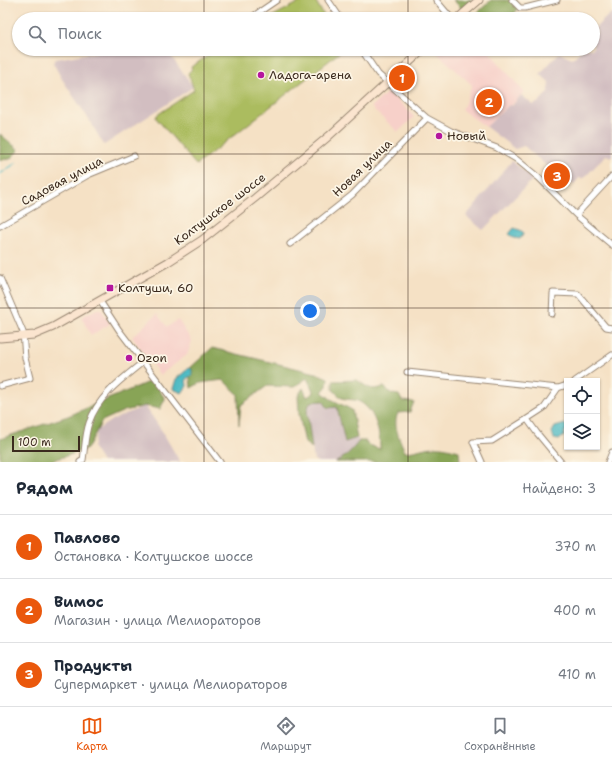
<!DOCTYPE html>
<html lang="ru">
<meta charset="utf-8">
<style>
:root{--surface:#fff;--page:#f6f6f7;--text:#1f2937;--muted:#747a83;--line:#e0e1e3;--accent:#ea580c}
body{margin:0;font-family:"Shantell Sans",sans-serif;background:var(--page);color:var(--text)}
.controls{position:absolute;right:12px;bottom:12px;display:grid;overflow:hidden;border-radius:0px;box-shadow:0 1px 3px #0004}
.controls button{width:36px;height:36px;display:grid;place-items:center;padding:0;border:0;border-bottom:1px solid var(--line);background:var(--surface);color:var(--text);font:20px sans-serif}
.scale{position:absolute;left:12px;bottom:10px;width:68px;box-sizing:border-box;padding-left:4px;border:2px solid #3b2a1e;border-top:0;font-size:11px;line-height:14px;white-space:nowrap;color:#3b2a1e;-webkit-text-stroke:3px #fcf5e5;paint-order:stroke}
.you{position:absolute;left:310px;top:311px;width:14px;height:14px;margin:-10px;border:3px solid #fff;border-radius:50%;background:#1a73e8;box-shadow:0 0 0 6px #1a73e833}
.badge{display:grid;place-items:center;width:26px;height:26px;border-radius:50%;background:var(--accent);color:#fff;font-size:13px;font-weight:700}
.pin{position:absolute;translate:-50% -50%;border:2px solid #fff;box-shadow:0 1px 4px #0006}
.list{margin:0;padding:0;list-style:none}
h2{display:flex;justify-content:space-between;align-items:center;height:52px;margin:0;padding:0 16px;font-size:17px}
h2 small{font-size:13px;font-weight:400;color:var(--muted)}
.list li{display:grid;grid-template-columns:26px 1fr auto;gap:12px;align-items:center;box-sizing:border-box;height:64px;padding:0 16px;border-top:1px solid var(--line)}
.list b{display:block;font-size:15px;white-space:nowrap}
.list p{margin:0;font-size:13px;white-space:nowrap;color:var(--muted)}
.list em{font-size:13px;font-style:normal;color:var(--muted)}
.icon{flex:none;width:22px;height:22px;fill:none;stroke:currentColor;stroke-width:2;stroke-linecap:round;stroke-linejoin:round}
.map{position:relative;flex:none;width:612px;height:462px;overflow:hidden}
.search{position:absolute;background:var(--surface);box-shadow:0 1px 3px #0004;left:12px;right:12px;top:12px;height:44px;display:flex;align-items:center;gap:10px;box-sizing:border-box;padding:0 14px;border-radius:22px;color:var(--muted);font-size:15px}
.sheet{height:244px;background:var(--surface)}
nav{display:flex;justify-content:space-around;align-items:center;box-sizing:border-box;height:56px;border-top:1px solid var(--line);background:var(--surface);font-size:11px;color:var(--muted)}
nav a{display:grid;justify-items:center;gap:2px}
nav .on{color:var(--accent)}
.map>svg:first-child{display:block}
.built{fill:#f7d0c9}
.industrial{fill:#d2bec1}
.green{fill:#abbc5f;stroke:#73733e}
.forest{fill:#88a456;stroke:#62673a}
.water{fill:#4bb9c3;stroke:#437270}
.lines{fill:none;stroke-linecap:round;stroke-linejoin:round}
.stream{stroke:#4bb9c3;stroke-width:1.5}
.minor-casing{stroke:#988672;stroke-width:7}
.secondary-casing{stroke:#988672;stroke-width:9}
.minor{stroke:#fff;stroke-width:5}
.secondary{stroke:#fbe5cf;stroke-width:7}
.grid{fill:none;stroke:#3b2a1e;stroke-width:1;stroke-opacity:0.55}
.poi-dot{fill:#b5179e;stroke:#fcf5e5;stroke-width:1.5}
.labels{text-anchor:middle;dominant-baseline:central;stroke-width:3.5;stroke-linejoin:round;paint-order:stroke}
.poi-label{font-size:12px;fill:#3b2a1e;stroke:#fcf5e5;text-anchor:start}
.street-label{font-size:12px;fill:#3b2a1e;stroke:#fcf5e5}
</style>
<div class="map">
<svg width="612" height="462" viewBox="0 0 612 462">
<rect width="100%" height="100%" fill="#fcf5e5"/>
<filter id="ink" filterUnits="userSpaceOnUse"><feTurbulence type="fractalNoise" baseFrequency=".025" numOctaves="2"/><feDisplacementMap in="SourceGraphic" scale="8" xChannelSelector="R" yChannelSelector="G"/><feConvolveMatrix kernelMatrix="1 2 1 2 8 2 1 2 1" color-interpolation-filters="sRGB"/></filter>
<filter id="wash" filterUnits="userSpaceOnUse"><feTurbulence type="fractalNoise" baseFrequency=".012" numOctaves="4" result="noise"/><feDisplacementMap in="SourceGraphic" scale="16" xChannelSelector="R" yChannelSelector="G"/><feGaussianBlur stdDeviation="0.9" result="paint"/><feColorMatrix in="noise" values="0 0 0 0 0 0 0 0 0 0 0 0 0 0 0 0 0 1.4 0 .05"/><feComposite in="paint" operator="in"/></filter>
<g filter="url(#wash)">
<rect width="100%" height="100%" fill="#f5e1c5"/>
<path class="built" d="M439,49H487L524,92L511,106L509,105L486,127L462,110L472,85L436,52Z
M389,91L414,117L398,132L371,107Z
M97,309H101L110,324L91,335L81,317Z
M157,314L167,327L178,320L192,341L187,355L160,375L132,337Z"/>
<path class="industrial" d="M612,12V157L606,155L583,179L580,177L574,184L562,175L559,179L553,174L548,167L524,146L515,149L486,127L509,105L512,106L521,95L533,105L539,102L548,92L549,82L540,74L559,53L572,59L583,49H593V39L598,32L595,28Z
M115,49H166L193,87L104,145L88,118L62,79L53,63L55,59Z
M512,161L533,179L483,230L466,216Z
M323,401L337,407L345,442L357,438L359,441L351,452L342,459L336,462H318L314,460L307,411L310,402Z
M145,406L162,431L180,462H102L93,448L97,430L112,420Z"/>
<path class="green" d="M304,0H315L326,19H267Z
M218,49H344L196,165L156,118L157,115L194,90L188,73L192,69L191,67Z"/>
<path class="forest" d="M453,0H472L462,9Z
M491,0H516L517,9L512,19H471Z
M0,134L19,150L10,159L0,160Z
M212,348L316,373L328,378L327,386L322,392L331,399L352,410L357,438L345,442L337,407L328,408L323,401L310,402L307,411L312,448L305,443L299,414L298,396L303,388L307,397L314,393L307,378L294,387L267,386L241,405L239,425L238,394L223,380L200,383L191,388L189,369Z
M153,380L165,399L160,409L145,406L124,411L102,421L87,449L48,462H0V439L68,416Z
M357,380C369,388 370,391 384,387L392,394L399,395L402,401L414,402L410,412L398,413C392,426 400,439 405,452C415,452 424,447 434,447C442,446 451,449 459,451L460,461L336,462C346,457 352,450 359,441H366L368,445L380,449C380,432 375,409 358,401C353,399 347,400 342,398C339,396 336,392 333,390V381Z"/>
<path class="water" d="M514,228L520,230L524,233L520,239L514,238L509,234Z
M189,368L192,369V375L186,379L187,386L182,393L173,389L176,379Z
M565,424L567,427V431H565L564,436L559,440L554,439L552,432L555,427Z"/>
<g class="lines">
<path class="stream" d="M0,174L16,163"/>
</g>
</g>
<g filter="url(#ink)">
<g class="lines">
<defs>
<path id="minor" d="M328,0L341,19
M436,0L452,19
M512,0L520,8H525L557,0
M249,19L277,0
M361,49L378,74L427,118L451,131L497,148L516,159L539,178L576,215L612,245
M200,51L204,49
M576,215L612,176
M0,226L88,175L134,156
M290,244L352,195L427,118
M0,278L23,332L25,358L30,378L0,386
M100,301L119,330L220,462
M552,314L553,293L578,294L606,327L612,328
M407,372L558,388L567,385
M575,381L612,355
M558,388L544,408L527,419L537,433L561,462
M80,462L83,460C85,447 85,435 89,423C98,396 122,379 143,362
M482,462L473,442L492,441L527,419
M608,462L612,452"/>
<path id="secondary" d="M457,19L479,0
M0,338L34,335L53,327L168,262L202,240L255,198L329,136L424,49"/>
</defs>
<use href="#minor" class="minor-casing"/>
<use href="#secondary" class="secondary-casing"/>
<use href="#minor" class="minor"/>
<use href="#secondary" class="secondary"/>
</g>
</g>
<path class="grid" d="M204,0V19M408,0V19M204,49V462M408,49V462M0,154H612M0,308H612"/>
<g class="poi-dot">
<circle cx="261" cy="75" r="4"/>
<circle cx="439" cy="136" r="4"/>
<rect x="106" y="284" width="8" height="8" rx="2"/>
<circle cx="129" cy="358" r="4"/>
</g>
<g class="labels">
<g class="poi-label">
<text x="269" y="75">Ладога-арена</text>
<text x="447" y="136">Новый</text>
<text x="118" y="288">Колтуши, 60</text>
<text x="137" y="358">Ozon</text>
</g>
<g class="street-label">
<text transform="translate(362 168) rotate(-44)">Новая улица</text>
<text transform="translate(62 181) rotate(-28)">Садовая улица</text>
<text transform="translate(220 209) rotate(-37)">Колтушское шоссе</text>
</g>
</g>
</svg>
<div class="controls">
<button><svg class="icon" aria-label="locate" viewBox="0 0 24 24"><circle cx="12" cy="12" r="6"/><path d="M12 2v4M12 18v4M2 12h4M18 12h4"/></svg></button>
<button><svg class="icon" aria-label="layers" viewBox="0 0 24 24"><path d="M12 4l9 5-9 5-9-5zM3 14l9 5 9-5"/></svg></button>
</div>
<div class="scale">100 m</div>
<div class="you"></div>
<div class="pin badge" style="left:402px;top:78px">1</div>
<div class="pin badge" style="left:489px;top:102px">2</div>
<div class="pin badge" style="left:557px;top:176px">3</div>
<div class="search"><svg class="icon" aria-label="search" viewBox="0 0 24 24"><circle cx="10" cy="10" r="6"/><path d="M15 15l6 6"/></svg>Поиск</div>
</div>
<section class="sheet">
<h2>Рядом<small>Найдено: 3</small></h2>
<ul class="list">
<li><span class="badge">1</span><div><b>Павлово</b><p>Остановка · Колтушское шоссе</p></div><em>370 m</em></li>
<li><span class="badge">2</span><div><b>Вимос</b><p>Магазин · улица Мелиораторов</p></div><em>400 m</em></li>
<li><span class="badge">3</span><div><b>Продукты</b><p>Супермаркет · улица Мелиораторов</p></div><em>410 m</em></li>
</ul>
</section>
<nav>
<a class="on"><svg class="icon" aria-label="map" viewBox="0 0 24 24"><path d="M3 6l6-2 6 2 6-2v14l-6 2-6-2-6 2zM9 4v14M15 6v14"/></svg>Карта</a>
<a><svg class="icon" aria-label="directions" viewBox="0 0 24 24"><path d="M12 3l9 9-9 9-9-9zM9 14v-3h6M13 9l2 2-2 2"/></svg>Маршрут</a>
<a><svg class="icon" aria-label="saved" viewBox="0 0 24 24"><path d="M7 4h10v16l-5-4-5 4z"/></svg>Сохранённые</a>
</nav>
